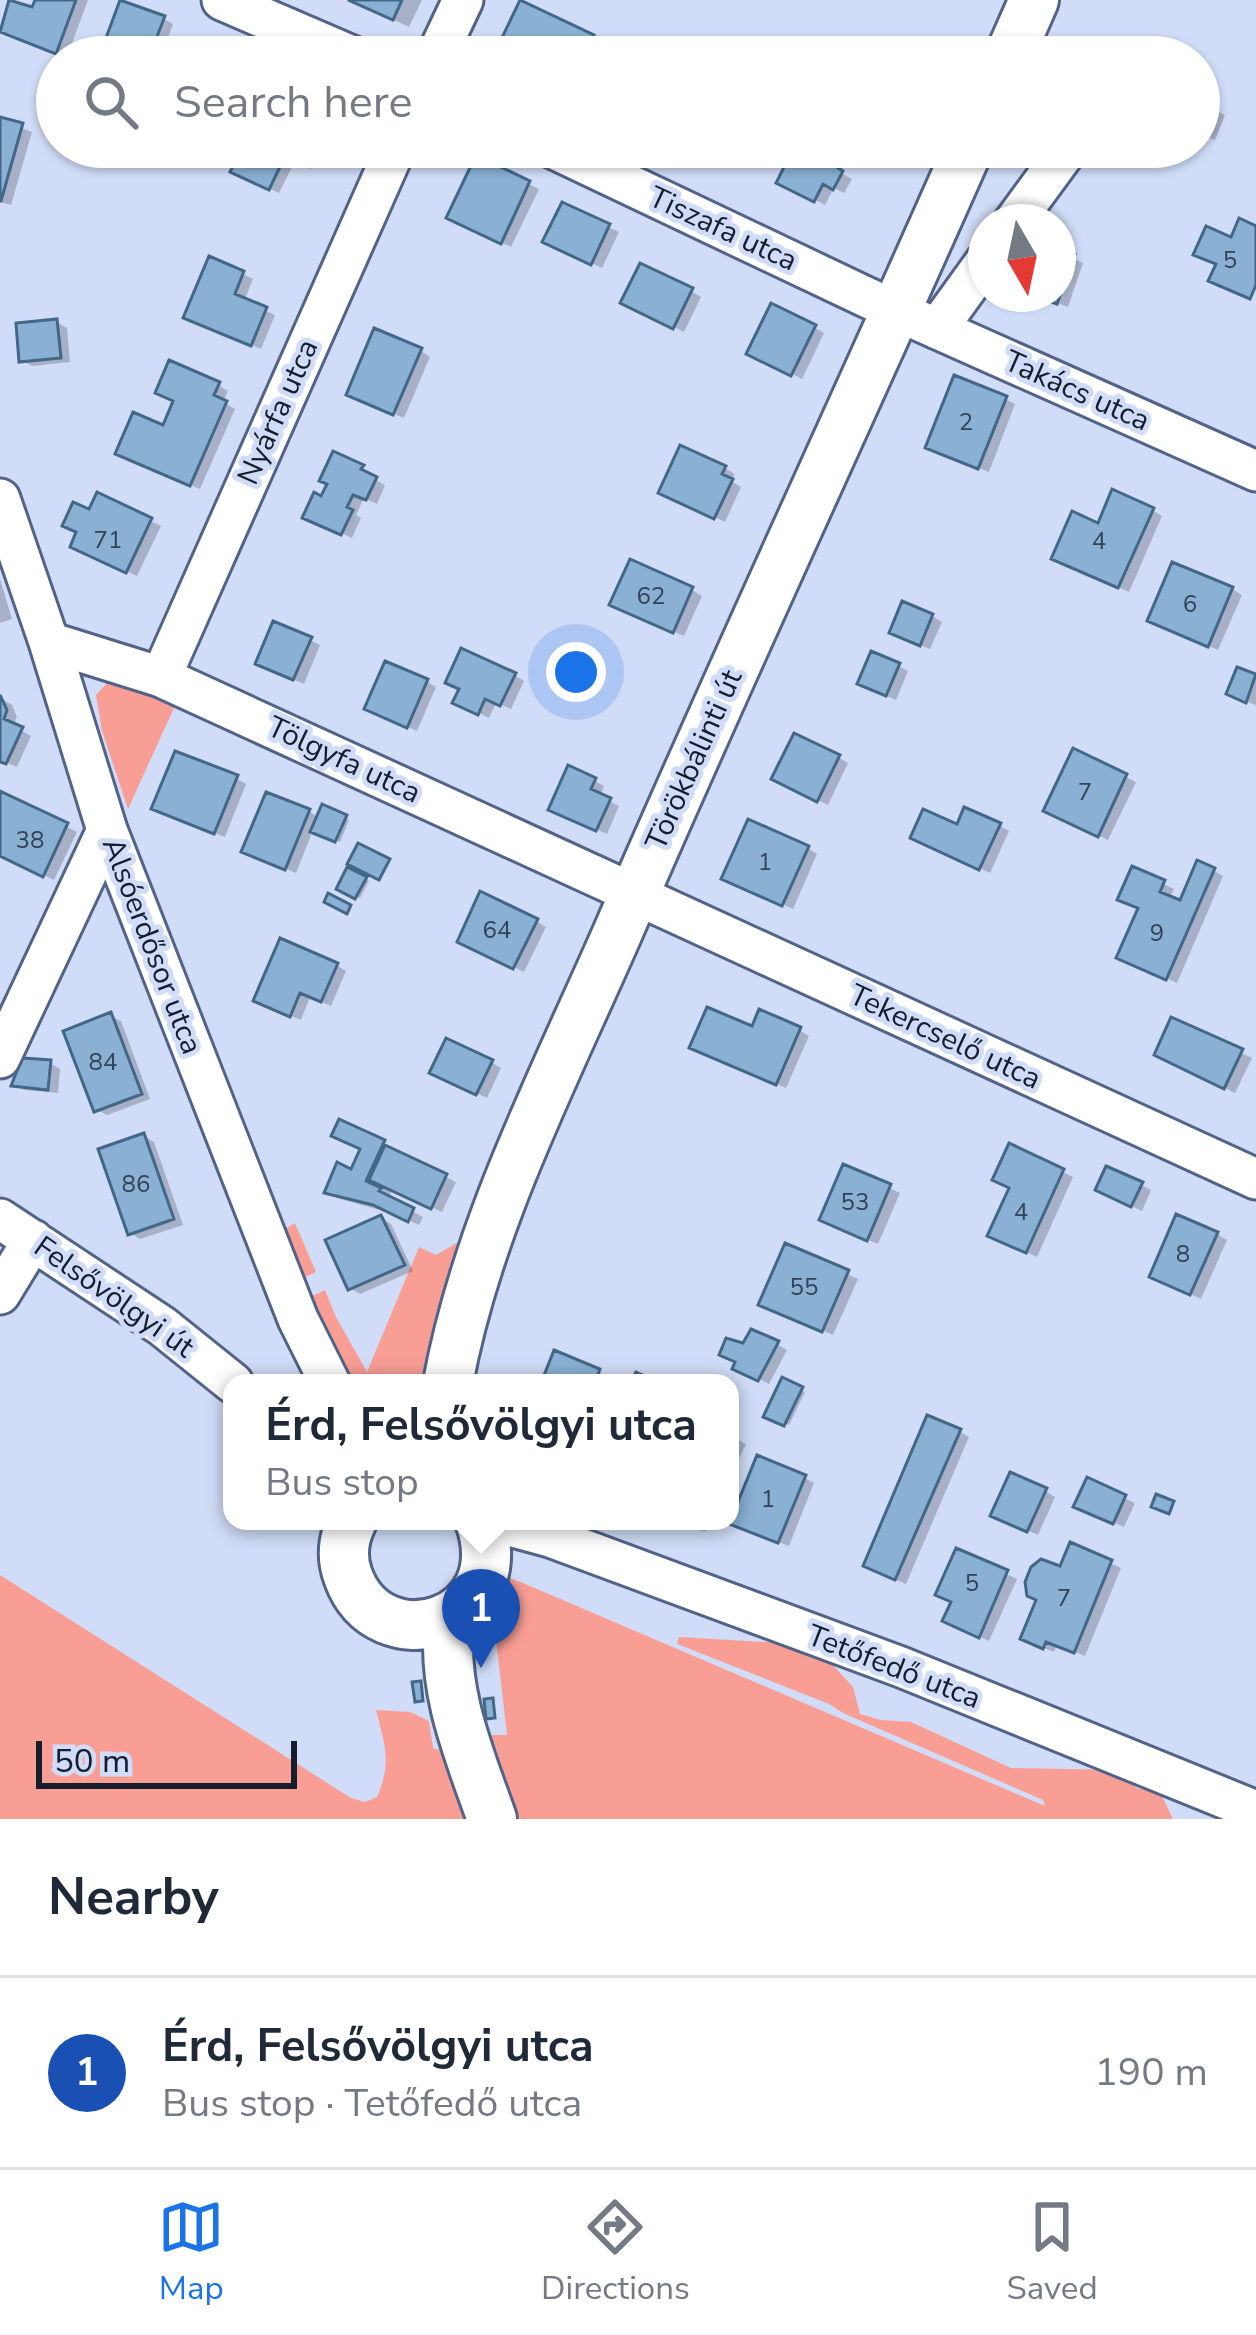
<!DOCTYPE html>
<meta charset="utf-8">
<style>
:root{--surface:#fff;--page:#f2f2f3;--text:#1f2937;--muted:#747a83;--line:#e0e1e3;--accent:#1a73e8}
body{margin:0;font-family:"Nunito Sans",sans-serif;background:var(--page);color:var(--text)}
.compass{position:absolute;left:968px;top:204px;width:108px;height:108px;border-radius:50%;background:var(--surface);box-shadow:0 3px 9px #0004;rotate:171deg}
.scale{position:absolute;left:36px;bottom:30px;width:261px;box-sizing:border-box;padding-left:12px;border:6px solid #161d2d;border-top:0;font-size:33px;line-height:42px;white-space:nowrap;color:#161d2d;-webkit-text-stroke:9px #d1ddf8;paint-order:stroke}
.you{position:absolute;left:576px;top:672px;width:42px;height:42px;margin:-30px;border:9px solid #fff;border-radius:50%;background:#1a73e8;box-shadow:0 0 0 18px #1a73e833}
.badge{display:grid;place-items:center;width:78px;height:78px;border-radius:50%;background:var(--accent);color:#fff;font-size:39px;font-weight:700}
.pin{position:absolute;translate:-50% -99px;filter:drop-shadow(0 3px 6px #0008)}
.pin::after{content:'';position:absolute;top:63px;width:42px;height:36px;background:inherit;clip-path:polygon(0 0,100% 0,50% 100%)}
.popup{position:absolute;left:223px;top:1374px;width:516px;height:156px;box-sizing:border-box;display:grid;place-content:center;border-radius:24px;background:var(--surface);filter:drop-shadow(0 3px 9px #0005);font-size:39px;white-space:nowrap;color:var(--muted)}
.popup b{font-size:45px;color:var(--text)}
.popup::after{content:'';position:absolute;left:50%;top:100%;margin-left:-24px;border:24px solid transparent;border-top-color:var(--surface)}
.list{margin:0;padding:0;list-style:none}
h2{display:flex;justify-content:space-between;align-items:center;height:156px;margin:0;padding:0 48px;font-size:51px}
h2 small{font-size:39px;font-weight:400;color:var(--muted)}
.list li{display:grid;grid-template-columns:78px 1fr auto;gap:36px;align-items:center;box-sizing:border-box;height:192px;padding:0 48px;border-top:3px solid var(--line)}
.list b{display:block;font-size:45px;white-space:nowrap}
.list p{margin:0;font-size:39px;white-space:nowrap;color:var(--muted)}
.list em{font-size:39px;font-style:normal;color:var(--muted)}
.icon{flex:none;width:66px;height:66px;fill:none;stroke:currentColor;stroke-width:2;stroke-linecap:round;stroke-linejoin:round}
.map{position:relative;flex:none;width:1256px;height:1819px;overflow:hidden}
.search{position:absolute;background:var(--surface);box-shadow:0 3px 9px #0004;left:36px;right:36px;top:36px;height:132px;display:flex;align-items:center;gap:30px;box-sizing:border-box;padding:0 42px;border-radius:66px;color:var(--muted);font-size:45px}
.sheet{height:348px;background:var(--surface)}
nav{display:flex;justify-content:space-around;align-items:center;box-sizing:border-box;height:168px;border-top:3px solid var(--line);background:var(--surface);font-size:33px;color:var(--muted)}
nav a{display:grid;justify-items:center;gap:6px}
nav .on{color:var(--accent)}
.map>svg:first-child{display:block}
.green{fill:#f99e95}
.shadow{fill:#0003}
.building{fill:#8ab1d4;stroke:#426787;stroke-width:3}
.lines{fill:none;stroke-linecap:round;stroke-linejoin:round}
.minor-casing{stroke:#52638a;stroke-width:45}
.major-casing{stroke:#52638a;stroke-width:54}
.minor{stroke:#fff;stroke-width:39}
.major{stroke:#fff;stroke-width:48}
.labels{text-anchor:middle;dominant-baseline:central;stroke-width:10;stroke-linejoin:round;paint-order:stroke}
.number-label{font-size:24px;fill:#334257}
.street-label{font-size:30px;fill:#161d2d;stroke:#d1ddf8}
</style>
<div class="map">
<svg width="1256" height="1819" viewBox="0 0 1256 1819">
<rect width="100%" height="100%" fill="#d1ddf8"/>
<path class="green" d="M108,682L152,690L178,699L128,809L102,731L96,695Z
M295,1223L316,1272L303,1278L279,1232Z
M465,1238L435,1318L420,1383H356L348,1380L308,1298L325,1290L336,1317L367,1372L419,1247L436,1255Z
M488,1570L523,1583L1045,1806L1043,1800L843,1713L829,1704L677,1644L679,1637L782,1643L821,1652L853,1687L860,1714L881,1720L911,1722L1011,1768L1117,1770L1138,1789L1163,1785V1798L1173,1819H513L497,1771L490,1735H507Z
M0,1575L351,1798L365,1802L377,1797C392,1762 385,1746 376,1710L410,1712L429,1721L433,1748L444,1752L477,1819H0Z"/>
<path class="shadow" d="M38,0H88L67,57L11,36L34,11Z
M350,0H422L409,27Z
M164,19L173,24L165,46L191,57H102Z
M592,37L602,43L595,57H520Z
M1199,103L1225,115L1215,140L1199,134Z
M0,120L32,132L11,205L0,202Z
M245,147H323L312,169L295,161L279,193L244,177Z
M711,147H761L752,166Z
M798,147H823L848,160L841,173L852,179L844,193L834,188L825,205L780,181Z
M477,159L539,189L511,247L460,223Z
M563,206L619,232L602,268L556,247Z
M1058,252L1083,263L1068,307L1031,294H1058Z
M243,274L253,279L244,301L275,315L261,349L196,322Z
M691,291L701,297L684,332L634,307Z
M56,322L67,328L70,362L32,366L22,360Z
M814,327L824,333L802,379L760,358Z
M421,351L430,357L404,418L359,400Z
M218,385L228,391L223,402L235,409L200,489L128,458Z
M1005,399L1015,404L989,472L938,452Z
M334,455L372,473L370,477L385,485L377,504L364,498L356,515L361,518L352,538L316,522L330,484Z
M725,468L735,474L731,481L741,487L725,522L672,497Z
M99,496L161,526L137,576L83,551L91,512Z
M1152,510L1162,516L1129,592L1065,563L1099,526Z
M0,579L12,619L0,623Z
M1232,589L1242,595L1218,650L1161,626Z
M692,590L702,596L684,636L623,610Z
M932,616L942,622L930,649L902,638Z
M310,640L320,645L304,684L268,669Z
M899,666L908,671L896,700L871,689Z
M1239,671L1256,677V705L1240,699Z
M514,675L524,681L511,709L496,703L489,718L466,707Z
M426,681L436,687L417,731L378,714Z
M0,698L12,705L17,717L13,726L31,736L17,767L0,760Z
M1074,752L1136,782L1108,840L1057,816Z
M838,757L848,763L828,805L784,784Z
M236,778L246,784L225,837L165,814Z
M595,781L604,786L600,796L619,806L607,834L562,814Z
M0,794L77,832L54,880L0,854Z
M324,808L349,820L340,842L313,830L296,873L255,856L309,811L319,818Z
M1000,826L1009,831L990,873L923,843L958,828Z
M808,848L817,854L793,909L735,883Z
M1134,870L1174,889L1169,899L1182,904L1213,870L1223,876L1177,983L1130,962L1141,908Z
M349,871L369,881L360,898L340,888Z
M536,921L546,927L524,972L470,947Z
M336,965L346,971L331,1006L310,997L301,1020L267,1006Z
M110,1016L121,1021L150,1099L107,1115L97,1110Z
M1172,1021L1252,1058L1235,1093L1168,1060Z
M753,1030H799L809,1036L786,1088L703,1052Z
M491,1062L501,1068L487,1098L443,1078Z
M50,1063L60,1069L58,1093L24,1090L15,1084Z
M144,1136L154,1142L183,1225L140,1239L130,1233Z
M383,1143L393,1149L392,1151L456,1182L442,1212L393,1189L388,1199L423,1217L419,1225L384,1209L383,1211L337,1198L328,1192L352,1173Z
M1010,1147L1073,1177L1037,1257L1001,1241L1012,1188Z
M845,1168L900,1193L878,1244L833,1225Z
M1141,1185L1151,1190L1142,1211L1108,1195Z
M381,1218L391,1224L413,1271L360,1294L350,1288Z
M1217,1234L1227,1240L1201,1299L1162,1281Z
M786,1247L858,1279L833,1335L772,1309Z
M777,1344L787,1350L769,1384L736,1367L745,1346Z
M599,1372L614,1381L613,1383H546Z
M783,1381L805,1392L789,1425L767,1415Z
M959,1431L969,1437L906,1584L876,1571Z
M730,1436L746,1444L730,1478Z
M805,1478L814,1483L789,1546L743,1528Z
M1088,1481L1135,1503L1124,1527L1087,1511Z
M1045,1491L1055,1497L1038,1535L1004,1520Z
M682,1521H710L705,1532Z
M1072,1546L1121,1568L1085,1656L1057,1645L1054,1652L1034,1644Z
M958,1552L1017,1579L989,1641L956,1626L954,1602Z"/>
<path class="building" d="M9,0L32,7L35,0H76L56,54L0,32Z
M120,0L165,16L149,57H99Z
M348,0H402L393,20Z
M520,0L594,35L583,57H515L497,48Z
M166,43L198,57H160Z
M1199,100L1216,106L1205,137L1199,135Z
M0,117L23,123L1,201H0Z
M242,147H310L301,166L284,158L269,190L230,172Z
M707,147H749L741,163Z
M794,147H830L839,152L833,165L843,171L833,190L823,184L814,202L776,183Z
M476,155L530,181L501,244L446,218Z
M562,202L610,224L591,265L542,242Z
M1239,218L1256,226V285L1250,299L1208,281L1216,264L1193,255L1206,226L1231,237Z
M1058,249L1075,254L1057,304L1029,294H1058Z
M209,256L244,271L235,294L267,307L251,346L183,318Z
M640,263L693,288L673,329L620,303Z
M771,303L816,325L791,376L746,354Z
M57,319L61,358L19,362L16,323Z
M374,328L422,348L393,415L346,395Z
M169,360L220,382L214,395L227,401L190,486L115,454L133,412L163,425L173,401L155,393Z
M954,375L1007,396L978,469L925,448Z
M680,445L726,466L722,474L733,479L714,519L658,493Z
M333,451L364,465L361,469L377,477L366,500L353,495L347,507L353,510L341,535L302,518L314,492L321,496L327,484L319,481Z
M1112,489L1154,508L1118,588L1051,559L1072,511L1098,523Z
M97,492L152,518L126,573L70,547L76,532L62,526L73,502L89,509Z
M630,559L693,587L673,633L609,605Z
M1172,562L1233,587L1208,647L1147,621Z
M902,601L933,614L920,646L889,633Z
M273,621L312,637L293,680L255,664Z
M461,648L516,673L500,706L485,699L478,715L452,703L459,689L445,683Z
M871,651L900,663L886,696L857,684Z
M385,661L428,679L407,728L364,709Z
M1237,667L1256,674L1246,703L1226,694Z
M0,695L7,710L4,719L23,727L6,764L0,762Z
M794,733L840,755L817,802L771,779Z
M1073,748L1127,774L1098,837L1043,811Z
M175,751L238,775L214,834L151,809Z
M568,765L596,778L591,789L611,798L596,831L548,810Z
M0,791L68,823L43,877L0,856Z
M266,792L310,809L285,870L241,852Z
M322,804L347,815L335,842L310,832Z
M964,807L1001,823L979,870L910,838L923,809L957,824Z
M748,819L809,846L782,906L721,879Z
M358,843L390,859L379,880L347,864Z
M1197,860L1215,868L1166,980L1116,958L1138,908L1117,900L1132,866L1165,880L1160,892L1180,900Z
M347,867L367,877L355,899L336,889Z
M480,891L538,919L513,969L457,942Z
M328,893L351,905L347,914L324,902Z
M280,938L338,963L321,1002L300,993L290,1017L253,1001Z
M707,1007L752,1026L759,1009L801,1027L776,1085L689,1048Z
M111,1012L142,1094L94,1112L63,1031Z
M1171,1017L1243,1049L1224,1089L1154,1055Z
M446,1038L493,1060L476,1095L429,1073Z
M22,1058L51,1060L48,1090L11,1086Z
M339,1119L385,1140L366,1181L381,1188L379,1191L414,1208L408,1222L373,1205L324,1193L337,1162L351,1169L360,1149L331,1136Z
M144,1133L174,1219L128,1235L98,1149Z
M1009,1143L1064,1169L1026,1253L987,1236L1009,1188L992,1180Z
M385,1145L447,1174L431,1209L369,1180Z
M843,1164L891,1184L867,1241L819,1220Z
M1106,1166L1143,1182L1131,1207L1095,1190Z
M1176,1214L1218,1232L1190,1295L1149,1277Z
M381,1215L405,1265L348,1290L325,1240Z
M785,1243L849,1270L822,1332L758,1305Z
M751,1329L779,1341L758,1381L732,1369L735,1362L719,1355L726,1338L743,1343Z
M554,1350L600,1369L597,1377L608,1383H541Z
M636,1372L658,1382L657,1383H630Z
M782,1377L803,1387L784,1426L763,1417Z
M927,1415L961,1429L895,1580L863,1566Z
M757,1455L806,1475L778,1543L729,1524Z
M1010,1472L1047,1488L1027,1532L990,1516Z
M1087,1477L1126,1495L1113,1524L1073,1507Z
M1156,1494L1174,1501L1169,1514L1151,1507Z
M1070,1542L1112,1560L1074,1653L1046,1642L1043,1649L1020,1639L1036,1600L1027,1596L1025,1582L1031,1567L1041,1559L1060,1566Z
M956,1548L1008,1570L979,1638L942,1621L951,1602L935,1595Z
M421,1681L423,1701L415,1702L412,1682Z
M493,1698L495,1718L486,1719L484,1699Z"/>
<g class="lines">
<defs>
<path id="minor" d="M222,0L354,57
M436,57L463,0
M550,147L868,298L1256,471
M1014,222L1069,147
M937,329L986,261
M0,499L49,642L107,830L298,1319L330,1383
M49,642L161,677L1256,1179
M161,677L396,147
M0,1058L107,830
M0,1219L162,1326L233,1383
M0,1294L33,1240
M491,1521L550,1537L901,1667L1256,1811"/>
<path id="major" d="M1009,57L1034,0
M448,1383C477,1226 553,1080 617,934C731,670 853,410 969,147
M352,1521C343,1539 341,1557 348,1576C379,1664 516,1626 480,1521
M450,1617C440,1687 469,1754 492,1819"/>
</defs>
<use href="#minor" class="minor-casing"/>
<use href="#major" class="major-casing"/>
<use href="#minor" class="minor"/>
<use href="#major" class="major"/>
</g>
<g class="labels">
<g class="number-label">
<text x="1230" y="260">5</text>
<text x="966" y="422">2</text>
<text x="108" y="540">71</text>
<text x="1099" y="541">4</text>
<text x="651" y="596">62</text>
<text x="1190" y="604">6</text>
<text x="1085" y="792">7</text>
<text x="30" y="840">38</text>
<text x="765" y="862">1</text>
<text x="497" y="930">64</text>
<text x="1157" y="933">9</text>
<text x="103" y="1062">84</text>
<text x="136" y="1184">86</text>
<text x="855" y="1202">53</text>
<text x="1021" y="1212">4</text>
<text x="1183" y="1254">8</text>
<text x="804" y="1287">55</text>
<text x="768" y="1499">1</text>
<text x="972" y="1583">5</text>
<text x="1064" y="1598">7</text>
</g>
<g class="street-label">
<text transform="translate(723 229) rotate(25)">Tiszafa utca</text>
<text transform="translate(1077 391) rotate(24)">Takács utca</text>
<text transform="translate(278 412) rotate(-66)">Nyárfa utca</text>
<text transform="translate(344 760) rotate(25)">Tölgyfa utca</text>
<text transform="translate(694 760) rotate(-66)">Törökbálinti út</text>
<text transform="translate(152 946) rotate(69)">Alsóerdősor utca</text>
<text transform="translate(945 1037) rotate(25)">Tekercselő utca</text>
<text transform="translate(114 1297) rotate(35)">Felsővölgyi út</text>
<text transform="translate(894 1667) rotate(21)">Tetőfedő utca</text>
</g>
</g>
</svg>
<svg class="compass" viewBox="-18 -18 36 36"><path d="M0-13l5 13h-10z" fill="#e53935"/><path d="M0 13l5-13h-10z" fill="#747a83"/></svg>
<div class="scale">50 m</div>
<div class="you"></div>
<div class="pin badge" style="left:481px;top:1668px;background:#1a4fb4">1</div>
<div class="popup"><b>Érd, Felsővölgyi utca</b>Bus stop</div>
<div class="search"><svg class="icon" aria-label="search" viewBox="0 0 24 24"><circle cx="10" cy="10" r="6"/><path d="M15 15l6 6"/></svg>Search here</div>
</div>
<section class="sheet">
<h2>Nearby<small></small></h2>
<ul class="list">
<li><span class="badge" style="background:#1a4fb4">1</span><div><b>Érd, Felsővölgyi utca</b><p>Bus stop · Tetőfedő utca</p></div><em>190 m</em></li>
</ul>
</section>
<nav>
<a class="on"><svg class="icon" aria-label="map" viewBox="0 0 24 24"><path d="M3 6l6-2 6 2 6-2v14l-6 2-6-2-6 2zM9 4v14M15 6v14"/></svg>Map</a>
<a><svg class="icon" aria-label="directions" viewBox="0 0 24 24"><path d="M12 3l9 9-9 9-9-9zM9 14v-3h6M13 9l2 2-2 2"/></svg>Directions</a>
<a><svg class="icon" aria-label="saved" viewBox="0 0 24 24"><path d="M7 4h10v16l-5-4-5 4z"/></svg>Saved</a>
</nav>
